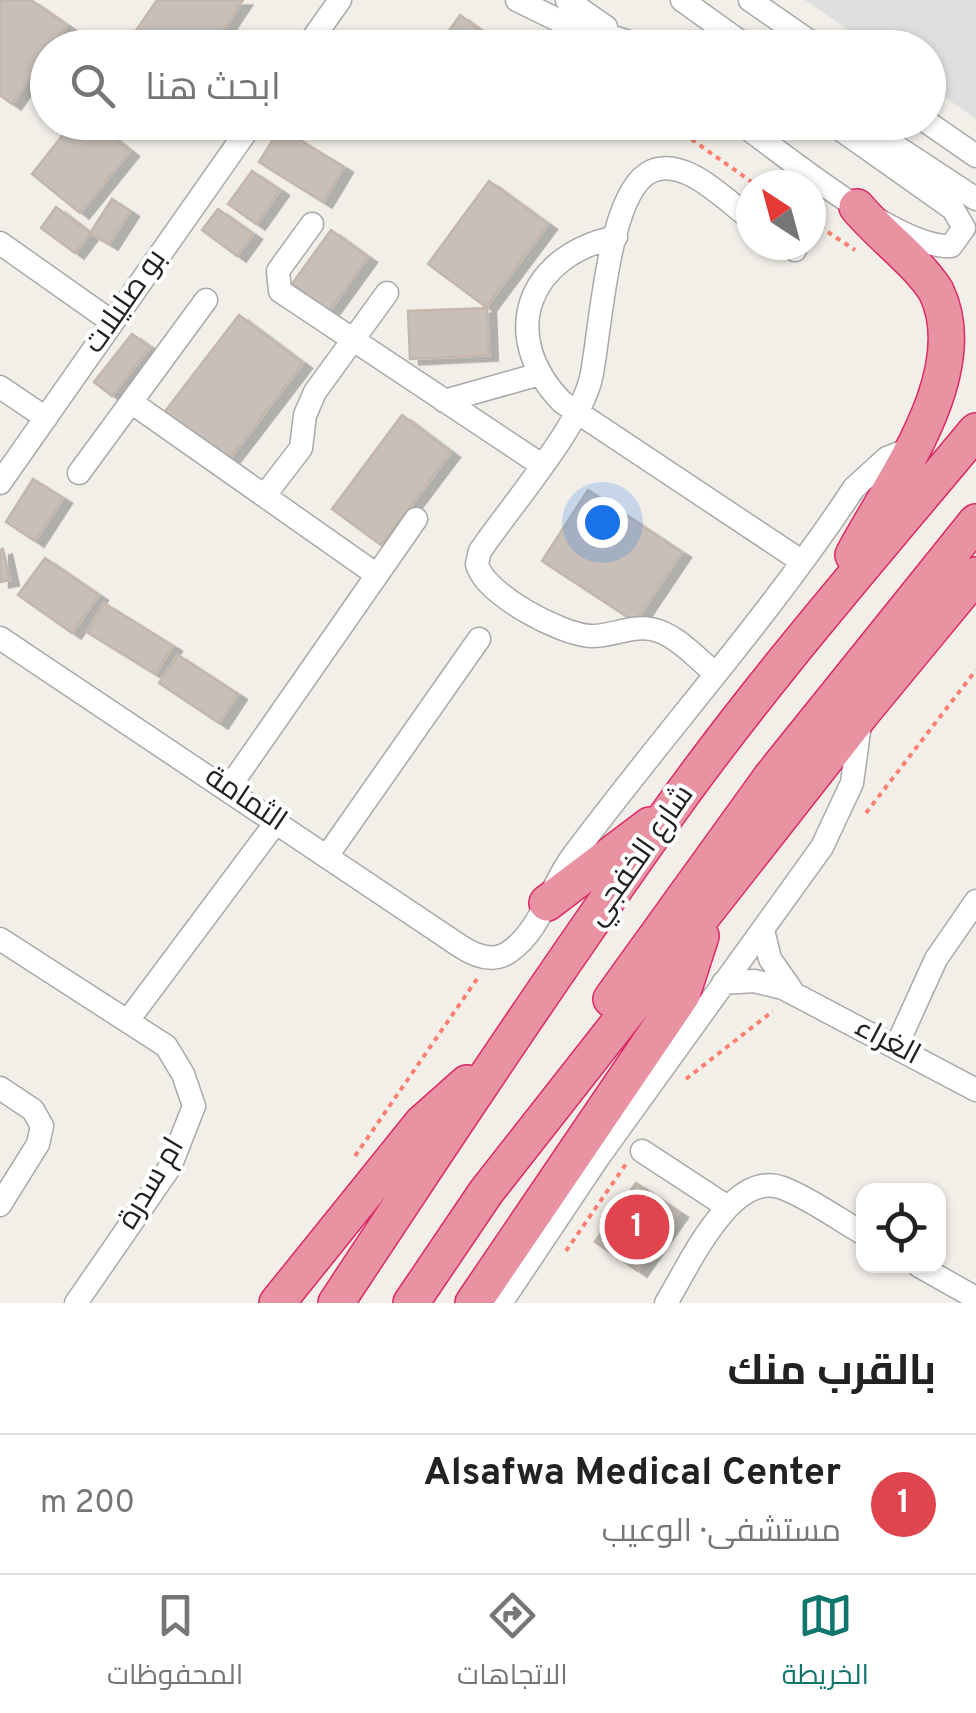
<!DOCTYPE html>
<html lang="ar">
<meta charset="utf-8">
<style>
:root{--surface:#fff;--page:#f2f2f2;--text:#222;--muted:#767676;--line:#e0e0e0;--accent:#0f766e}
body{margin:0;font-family:Overpass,Cairo,sans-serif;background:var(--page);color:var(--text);direction:rtl}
.controls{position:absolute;right:30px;bottom:30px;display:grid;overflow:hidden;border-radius:20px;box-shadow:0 2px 8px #0004}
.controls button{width:90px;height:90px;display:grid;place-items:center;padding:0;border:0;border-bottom:2px solid var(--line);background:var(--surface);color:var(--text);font:50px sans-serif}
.compass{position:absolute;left:736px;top:170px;width:90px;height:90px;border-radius:50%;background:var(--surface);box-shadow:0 2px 8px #0004;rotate:324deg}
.you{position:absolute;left:602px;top:522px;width:35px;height:35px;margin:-25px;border:8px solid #fff;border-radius:50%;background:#1a73e8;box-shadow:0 0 0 15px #1a73e833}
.badge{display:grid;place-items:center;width:65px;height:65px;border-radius:50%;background:var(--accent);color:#fff;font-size:32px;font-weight:700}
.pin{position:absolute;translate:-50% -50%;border:5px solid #fff;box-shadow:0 2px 10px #0006}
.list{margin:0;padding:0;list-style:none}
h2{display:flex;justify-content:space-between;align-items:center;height:130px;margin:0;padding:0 40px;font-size:42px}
h2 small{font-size:32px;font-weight:400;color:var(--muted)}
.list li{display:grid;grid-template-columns:65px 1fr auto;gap:30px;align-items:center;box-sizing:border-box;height:140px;padding:0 40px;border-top:2px solid var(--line)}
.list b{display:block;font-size:38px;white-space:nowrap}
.list p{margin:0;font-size:32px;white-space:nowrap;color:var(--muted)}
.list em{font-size:32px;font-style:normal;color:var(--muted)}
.icon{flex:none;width:55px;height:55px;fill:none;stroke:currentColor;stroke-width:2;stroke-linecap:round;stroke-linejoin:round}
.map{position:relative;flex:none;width:976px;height:1303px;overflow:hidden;direction:ltr}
.search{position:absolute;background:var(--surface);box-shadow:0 2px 8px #0004;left:30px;right:30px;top:30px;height:110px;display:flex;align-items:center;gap:25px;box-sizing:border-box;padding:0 35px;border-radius:55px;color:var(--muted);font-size:38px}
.sheet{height:270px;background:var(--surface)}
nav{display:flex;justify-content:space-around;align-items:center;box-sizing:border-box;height:140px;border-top:2px solid var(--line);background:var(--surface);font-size:28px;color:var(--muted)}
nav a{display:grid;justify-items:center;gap:5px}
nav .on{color:var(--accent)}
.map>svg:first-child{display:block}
.residential{fill:#e0dfdf}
.building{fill:#c7bfb8;stroke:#c4b6ab;stroke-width:2.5;filter:url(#shadow)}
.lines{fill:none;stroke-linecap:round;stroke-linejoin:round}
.minor-casing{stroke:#a9a9a9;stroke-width:25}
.highway-casing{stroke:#dc2a67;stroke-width:38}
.path{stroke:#fa8072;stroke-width:4;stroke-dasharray:5 5;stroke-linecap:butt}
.minor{stroke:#fff;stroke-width:22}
.highway{stroke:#e892a2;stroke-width:35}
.labels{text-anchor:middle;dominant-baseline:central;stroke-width:8;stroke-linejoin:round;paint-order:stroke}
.street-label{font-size:30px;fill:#222;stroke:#fff}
</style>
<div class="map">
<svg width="976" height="1303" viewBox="0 0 976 1303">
<defs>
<filter id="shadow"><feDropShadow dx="9" dy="5.5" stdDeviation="0" flood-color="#0004"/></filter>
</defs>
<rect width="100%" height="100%" fill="#f2efe9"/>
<path class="residential" d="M805,0H976V119L929,86L928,48L873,47Z"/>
<path class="building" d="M0,0H31L67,25L12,104L0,95Z
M157,0H243L211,48H159L135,32Z
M460,15L505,48H437Z
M73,122H94L130,151L80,213L32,174Z
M280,128L344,167L323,202L259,162Z
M252,171L280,190L256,224L228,204Z
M489,181L548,224L486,307L428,264Z
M112,199L130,211L109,244L90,233Z
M56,207L90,233L75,253L41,228Z
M218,209L253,234L237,256L202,230Z
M331,230L368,257L329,311L292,284Z
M487,308L489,355L410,359L408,311Z
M239,315L303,363L227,462L163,414Z
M132,334L150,347L112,396L94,382Z
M402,415L451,452L381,545L332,509Z
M33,479L63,498L35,541L6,522Z
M588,490L682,552L635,622L542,561Z
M3,549L10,580L0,582V550Z
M45,558L99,595L72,633L18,595Z
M104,603L173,646L155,674L87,632Z
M178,655L238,694L219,723L159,683Z
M636,1183L679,1212L638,1271L595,1242Z"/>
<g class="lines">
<defs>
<path id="minor" d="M517,0L560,21L626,41
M567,0L606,27
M682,0L749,48
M750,0L819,48
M306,48L340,0
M739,122C783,154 900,250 951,246L964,228L953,209L830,122
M859,122L976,199
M927,122L976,156
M312,224L278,271L280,291L540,464
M616,237C528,255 497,335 562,402L801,561
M0,243L112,322
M788,245L795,250
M0,387L46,418
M444,401L540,374
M131,402L377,575
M79,473L206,300
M0,483L253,122
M265,495L301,448L305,415L315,392L387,293
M0,638L460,946C475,956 493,963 509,952C541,930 550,887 572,857C664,733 769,617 854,488L887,458L915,447
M715,673C696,658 675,633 651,629C631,625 611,637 590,636C560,634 484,594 477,564L480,551C510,507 580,426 591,378C601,332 607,190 652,171C686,157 726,201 751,219
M228,789L416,519
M327,856L479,639
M763,930L770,959L791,989
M0,939L166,1046L183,1074L194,1106L170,1167L76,1303
M723,983L754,981L783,988L976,1090
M129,1019L277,821
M896,1047L936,959L976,901
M0,1088L33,1110L42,1126L38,1144L0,1205
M642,1151L726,1206
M919,1266L976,1298
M501,1303L598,1158L822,847L852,783L861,716
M666,1303C688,1268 731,1168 783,1188C811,1199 838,1219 864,1234"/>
<path id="highway" d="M853,555C891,483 976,373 936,291C916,260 881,236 857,207
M547,903L650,825
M611,999L771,777L976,522
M277,1303L422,1123L467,1083
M336,1303C446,1136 556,970 672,808C766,677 873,555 976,431
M411,1303L486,1192L862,713L976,575
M473,1303L682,995L701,936"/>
</defs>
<use href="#minor" class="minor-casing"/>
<use href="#highway" class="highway-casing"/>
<path class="path" d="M667,122L756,185
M811,221L855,250
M866,813L976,670
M686,1079L773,1011
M355,1156L477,979
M566,1251L626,1164"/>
<use href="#minor" class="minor"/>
<use href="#highway" class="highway"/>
</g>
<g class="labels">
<g class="street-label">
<text transform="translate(126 302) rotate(-55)">بو صليلات</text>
<text transform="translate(245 800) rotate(34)">الثمامة</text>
<text transform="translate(641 856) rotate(-55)">شارع الخفجي</text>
<text transform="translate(887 1042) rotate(28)">الغراء</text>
<text transform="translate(152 1184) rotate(-59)">ام سدرة</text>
</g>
</g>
</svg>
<div class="controls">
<button><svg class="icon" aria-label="locate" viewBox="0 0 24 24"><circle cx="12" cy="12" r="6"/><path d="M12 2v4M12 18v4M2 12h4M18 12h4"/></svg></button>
</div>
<svg class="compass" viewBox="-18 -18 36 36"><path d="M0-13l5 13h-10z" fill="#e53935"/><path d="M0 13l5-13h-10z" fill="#767676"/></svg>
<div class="you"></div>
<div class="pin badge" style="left:637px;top:1227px;background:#e0444e">1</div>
<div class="search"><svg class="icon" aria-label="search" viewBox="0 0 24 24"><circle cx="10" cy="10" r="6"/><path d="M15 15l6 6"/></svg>ابحث هنا</div>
</div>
<section class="sheet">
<h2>بالقرب منك<small></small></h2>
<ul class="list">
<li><span class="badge" style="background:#e0444e">1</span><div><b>Alsafwa Medical Center</b><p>مستشفى · الوعيب</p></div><em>200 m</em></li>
</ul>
</section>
<nav>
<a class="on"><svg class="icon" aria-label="map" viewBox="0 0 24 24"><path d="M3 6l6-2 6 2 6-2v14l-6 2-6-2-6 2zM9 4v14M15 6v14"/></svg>الخريطة</a>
<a><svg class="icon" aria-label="directions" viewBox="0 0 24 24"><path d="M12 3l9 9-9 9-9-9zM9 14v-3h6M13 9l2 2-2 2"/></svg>الاتجاهات</a>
<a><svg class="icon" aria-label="saved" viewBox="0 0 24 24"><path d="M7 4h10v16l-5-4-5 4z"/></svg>المحفوظات</a>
</nav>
